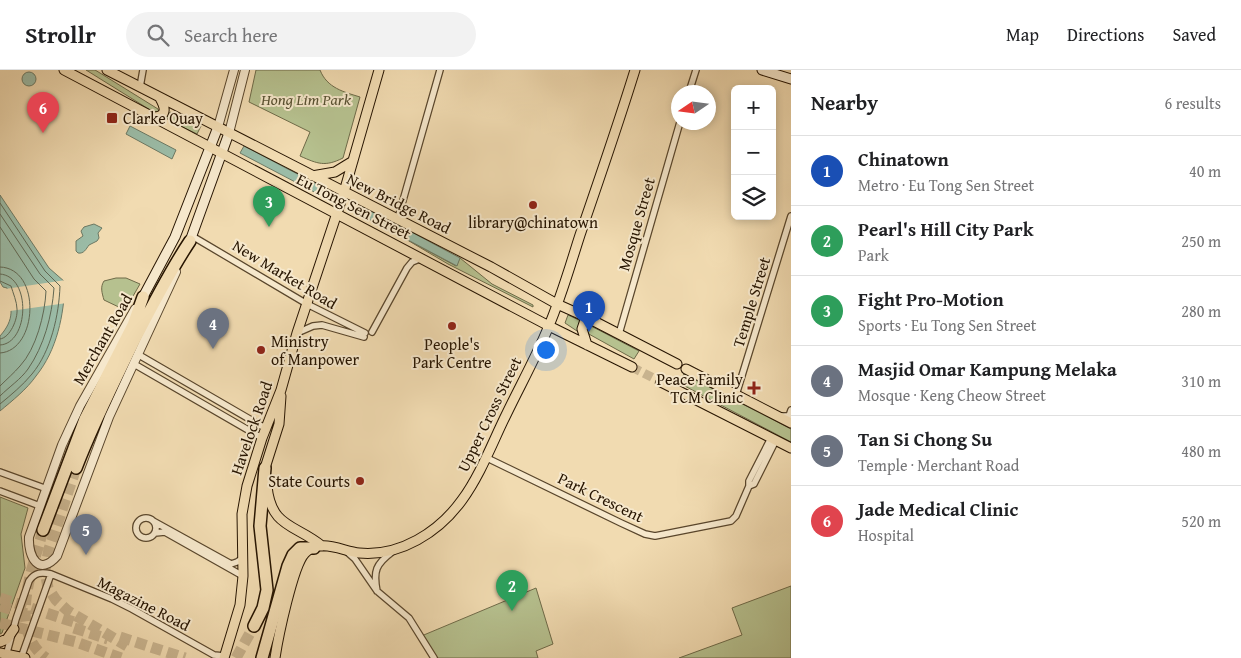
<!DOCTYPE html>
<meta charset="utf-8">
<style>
:root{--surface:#fff;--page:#f2f2f2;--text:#202124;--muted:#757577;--line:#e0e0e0;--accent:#8f2418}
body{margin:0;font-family:"Gentium Book Plus",serif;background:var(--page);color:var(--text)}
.controls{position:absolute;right:15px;top:15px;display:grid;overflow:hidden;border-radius:8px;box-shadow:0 2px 8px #0003}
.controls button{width:45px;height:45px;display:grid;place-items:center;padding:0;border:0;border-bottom:1px solid var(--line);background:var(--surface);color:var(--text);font:25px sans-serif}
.compass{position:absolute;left:671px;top:15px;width:45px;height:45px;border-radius:50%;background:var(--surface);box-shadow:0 2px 8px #0003;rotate:257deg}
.you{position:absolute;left:545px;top:279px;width:18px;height:18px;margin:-12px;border:4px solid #fff;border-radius:50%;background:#1a73e8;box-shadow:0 0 0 8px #1a73e833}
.badge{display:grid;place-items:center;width:32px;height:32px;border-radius:50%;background:var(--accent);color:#fff;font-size:16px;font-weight:700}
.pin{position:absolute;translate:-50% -41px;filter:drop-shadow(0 1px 2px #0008)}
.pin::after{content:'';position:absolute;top:26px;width:18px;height:15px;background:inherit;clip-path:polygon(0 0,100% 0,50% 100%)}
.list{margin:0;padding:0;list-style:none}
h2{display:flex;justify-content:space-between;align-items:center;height:65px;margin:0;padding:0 20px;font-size:21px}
h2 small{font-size:16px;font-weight:400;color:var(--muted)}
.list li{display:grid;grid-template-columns:32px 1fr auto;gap:15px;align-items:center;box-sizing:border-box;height:70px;padding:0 20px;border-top:1px solid var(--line)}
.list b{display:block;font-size:19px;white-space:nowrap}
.list p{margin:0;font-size:16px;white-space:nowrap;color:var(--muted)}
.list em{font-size:16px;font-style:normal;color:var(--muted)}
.icon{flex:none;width:28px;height:28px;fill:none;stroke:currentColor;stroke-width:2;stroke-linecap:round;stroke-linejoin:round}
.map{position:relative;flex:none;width:791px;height:588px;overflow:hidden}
header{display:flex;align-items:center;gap:30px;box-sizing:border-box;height:70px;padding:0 25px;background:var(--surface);border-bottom:1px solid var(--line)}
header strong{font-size:24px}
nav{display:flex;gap:28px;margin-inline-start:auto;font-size:18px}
.search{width:350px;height:45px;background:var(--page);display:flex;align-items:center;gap:12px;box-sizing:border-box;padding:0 18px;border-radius:28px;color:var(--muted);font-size:19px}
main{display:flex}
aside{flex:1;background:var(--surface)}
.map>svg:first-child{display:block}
.green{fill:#b6c18f;stroke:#6e6a48}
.water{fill:#9bbca7;stroke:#6c7964}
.pier{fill:#f1dbb1}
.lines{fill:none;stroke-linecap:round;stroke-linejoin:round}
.shore{stroke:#606854;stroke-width:1}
.primary-tunnel{stroke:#c8b38e;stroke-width:9;stroke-dasharray:9 4.5;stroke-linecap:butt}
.motorway-tunnel{stroke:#c8b38e;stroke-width:11;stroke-dasharray:11 5.5;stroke-linecap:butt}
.minor-casing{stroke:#59462c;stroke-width:8}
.tertiary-casing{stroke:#59462c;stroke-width:10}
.secondary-casing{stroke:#261400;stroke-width:11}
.primary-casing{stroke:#261400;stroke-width:11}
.motorway-casing{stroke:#261400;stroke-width:14}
.minor{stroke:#f6e8cc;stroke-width:5.5}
.tertiary{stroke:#f6e8cc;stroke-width:8}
.secondary{stroke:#f6e8cc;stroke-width:9}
.primary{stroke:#f1dbb1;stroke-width:9}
.motorway{stroke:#f1dbb1;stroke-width:11}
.poi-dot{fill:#8f2418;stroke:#f6e8cc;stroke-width:2}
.labels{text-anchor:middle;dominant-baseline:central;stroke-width:4;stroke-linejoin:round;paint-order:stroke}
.park-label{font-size:16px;font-style:italic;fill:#585132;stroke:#f6e8cc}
.poi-label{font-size:16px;fill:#261400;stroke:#f6e8cc;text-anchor:start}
.street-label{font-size:16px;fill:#261400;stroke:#f6e8cc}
</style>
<header>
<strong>Strollr</strong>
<div class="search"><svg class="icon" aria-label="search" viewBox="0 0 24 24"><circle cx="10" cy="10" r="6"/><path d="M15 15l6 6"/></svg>Search here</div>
<nav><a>Map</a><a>Directions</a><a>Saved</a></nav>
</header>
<main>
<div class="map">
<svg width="791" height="588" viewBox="0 0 791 588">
<rect width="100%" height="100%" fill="#f1dbb1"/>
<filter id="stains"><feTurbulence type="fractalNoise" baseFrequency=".004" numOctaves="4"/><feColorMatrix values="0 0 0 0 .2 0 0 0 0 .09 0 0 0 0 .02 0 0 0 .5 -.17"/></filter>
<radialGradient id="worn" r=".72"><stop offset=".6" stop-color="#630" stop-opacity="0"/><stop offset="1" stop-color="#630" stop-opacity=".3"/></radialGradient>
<path class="green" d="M86,0H95L100,3L158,39L159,42L155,43Z
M256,0H320C327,18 344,22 360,27L343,88C325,97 318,94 300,86L310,62L249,32Z
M170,42L201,56L197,64L166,49Z
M404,168L456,196L460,188L492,214L533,235V237L448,194Z
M116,208H126L140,214L125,240L104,230C102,223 100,217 104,211Z
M568,245L581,251L577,261L565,253Z
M591,256L639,281L634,289L587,263L588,257Z
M684,304L791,359V372L679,313Z
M0,427L28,438L21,464L25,498L2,563L0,564Z
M791,516V588H679L742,565L732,538Z
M536,518L553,574L536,581L538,588H431L419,567Z"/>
<path class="water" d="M22 9a7 7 0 1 1 14 0a7 7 0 1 1-14 0Z
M130,56L176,80L172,89L126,64Z
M244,76L324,118L320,125L240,83Z
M0,125L49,198L65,212C64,245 57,280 36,306C27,319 12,331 0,341V266C15,249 12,238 7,218L3,217L0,212Z
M363,136L460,188L457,196L359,144Z
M94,154L102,158L98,163L99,168L97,171L89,175C86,179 84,184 78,183L76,181V171L83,166L81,161L84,157Z"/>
<path class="pier" d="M66,210L67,212V233L10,241L5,219Z"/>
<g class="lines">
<path class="shore" d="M0,133L45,201L60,216C59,245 51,281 32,304C23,315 11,325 0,334
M0,144L40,204L54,218C52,246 44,276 28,299C21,309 9,317 0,326
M0,157L34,209L46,221C45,244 36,279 20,296C14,303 7,309 0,316
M0,197C42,198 38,281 0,283
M0,204C32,206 29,274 0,275
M0,211L11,216C13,223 17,232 17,239C18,249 10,268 0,269"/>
<path class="primary-tunnel" d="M632,297L661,312"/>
<path class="motorway-tunnel" d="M76,398L49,479L45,500L48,518L56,530L68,541L127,576
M43,460C33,498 7,560 46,588
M0,528L83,555
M0,536L27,544
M0,553L76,572L121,588
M74,558L108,569
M120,567L185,588
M236,588L254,556"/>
<defs>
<path id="minor" d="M140,17L143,0
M689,22L696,0
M398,148L440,0
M192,166L307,234L365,263
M372,262L407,198L412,192L422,188
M297,263L313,256L322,255L364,267
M619,264L680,52
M139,285L265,358
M134,294L262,368
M736,325L791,146
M781,346H789L791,340
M485,387L621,453L645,464L655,466L731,451L736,446L749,416V411L771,368
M0,402L47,419
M749,416L754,414L776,370
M0,421L40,436
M136 458a10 10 0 1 1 20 0a10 10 0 1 1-20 0Z
M153,451L231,494L237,492L243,488
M155,463L165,462L243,506
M346,481L355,489L377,521L409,548L434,588
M377,521C373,501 376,494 392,482
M6,586L16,549L29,511C35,502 42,502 51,504L112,529L132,539L214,585L224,586
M21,588L51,504"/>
<path id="tertiary" d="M218,57L234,0
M229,63L245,0
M135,239L80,336L62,375L29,467C28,487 39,507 57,486L109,347L176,202"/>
<path id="secondary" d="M762,0L791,9
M190,171L229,63
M143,227L175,167L218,57"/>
<path id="primary" d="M64,0L549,256L632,297
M107,0L491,197L557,234L586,247L677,294
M154,47C168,46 165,37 160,28
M312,106L335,102L353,91
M586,247L582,259L587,275
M686,299L791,353
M661,312L791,378
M265,403V398L279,354L281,326
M267,416C271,458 295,454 322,476
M0,572L7,569L14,559
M0,583L25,588
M224,588L240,535L243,506L242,444L247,416L262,368L281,320L297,263L344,122L379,0
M275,588C278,568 293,495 305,483C320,468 342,481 359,483C400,487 439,462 462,430C481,404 493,371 507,343C521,314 536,287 548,258C561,228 570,196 580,165C599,110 618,55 635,0"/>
<path id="motorway" d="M76,398C92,356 112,316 132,275C150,240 168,204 190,171
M43,460L85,349L133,255L143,227
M254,556L263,538L267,520L260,456L265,398
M262,588L288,496L293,485L300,478H314"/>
</defs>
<use href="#minor" class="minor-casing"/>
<use href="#tertiary" class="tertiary-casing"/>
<use href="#secondary" class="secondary-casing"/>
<use href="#primary" class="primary-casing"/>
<use href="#motorway" class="motorway-casing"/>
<use href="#minor" class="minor"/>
<use href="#tertiary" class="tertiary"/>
<use href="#secondary" class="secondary"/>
<use href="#primary" class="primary"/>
<use href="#motorway" class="motorway"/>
</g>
<g class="poi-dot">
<rect x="106" y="42" width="12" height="12" rx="2.5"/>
<circle cx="533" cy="135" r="5"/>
<circle cx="452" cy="256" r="5"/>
<circle cx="261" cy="280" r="5"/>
<path d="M751.5 310.5h5v5h5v5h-5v5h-5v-5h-5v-5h5z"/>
<circle cx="360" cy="411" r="5"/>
</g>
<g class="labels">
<g class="park-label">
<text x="306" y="29">Hong Lim Park</text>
</g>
<g class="poi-label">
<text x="123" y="48">Clarke Quay</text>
<text x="533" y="152" text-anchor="middle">library@chinatown</text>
<text x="271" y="271">Ministry<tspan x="271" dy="18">of Manpower</tspan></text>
<text x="452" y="274" text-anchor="middle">People's<tspan x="452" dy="18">Park Centre</tspan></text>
<text x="743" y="309" text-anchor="end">Peace Family<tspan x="743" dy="18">TCM Clinic</tspan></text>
<text x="350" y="411" text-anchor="end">State Courts</text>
</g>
<g class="street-label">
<text transform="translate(399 133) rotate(27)">New Bridge Road</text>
<text transform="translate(354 136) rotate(27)">Eu Tong Sen Street</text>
<text transform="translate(636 154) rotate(-74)">Mosque Street</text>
<text transform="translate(285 204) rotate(31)">New Market Road</text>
<text transform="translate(751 232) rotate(-73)">Temple Street</text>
<text transform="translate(102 269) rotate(-60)">Merchant Road</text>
<text transform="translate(489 344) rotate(-64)">Upper Cross Street</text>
<text transform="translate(251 358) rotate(-71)">Havelock Road</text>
<text transform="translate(601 427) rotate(26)">Park Crescent</text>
<text transform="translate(144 533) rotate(27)">Magazine Road</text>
</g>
</g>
<rect width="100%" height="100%" filter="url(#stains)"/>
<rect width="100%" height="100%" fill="url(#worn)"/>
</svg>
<div class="controls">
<button>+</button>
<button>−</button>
<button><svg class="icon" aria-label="layers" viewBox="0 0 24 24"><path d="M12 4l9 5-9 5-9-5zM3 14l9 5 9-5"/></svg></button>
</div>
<svg class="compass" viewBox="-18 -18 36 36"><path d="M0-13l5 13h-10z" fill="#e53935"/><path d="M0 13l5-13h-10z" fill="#757577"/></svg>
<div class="you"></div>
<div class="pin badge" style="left:589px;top:262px;background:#1a4fb4">1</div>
<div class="pin badge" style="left:512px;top:541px;background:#2e9e5b">2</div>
<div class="pin badge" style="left:269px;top:157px;background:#2e9e5b">3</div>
<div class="pin badge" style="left:213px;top:279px;background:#6b7280">4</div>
<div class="pin badge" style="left:86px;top:485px;background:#6b7280">5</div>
<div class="pin badge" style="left:43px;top:63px;background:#e0444e">6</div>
</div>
<aside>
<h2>Nearby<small>6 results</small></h2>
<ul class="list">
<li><span class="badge" style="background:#1a4fb4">1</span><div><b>Chinatown</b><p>Metro · Eu Tong Sen Street</p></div><em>40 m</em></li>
<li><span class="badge" style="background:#2e9e5b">2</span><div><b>Pearl's Hill City Park</b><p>Park</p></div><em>250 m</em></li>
<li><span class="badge" style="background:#2e9e5b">3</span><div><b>Fight Pro-Motion</b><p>Sports · Eu Tong Sen Street</p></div><em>280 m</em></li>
<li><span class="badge" style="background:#6b7280">4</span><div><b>Masjid Omar Kampung Melaka</b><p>Mosque · Keng Cheow Street</p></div><em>310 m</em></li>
<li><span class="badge" style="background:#6b7280">5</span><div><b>Tan Si Chong Su</b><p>Temple · Merchant Road</p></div><em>480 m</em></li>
<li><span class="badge" style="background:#e0444e">6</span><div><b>Jade Medical Clinic</b><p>Hospital</p></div><em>520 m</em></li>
</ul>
</aside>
</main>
